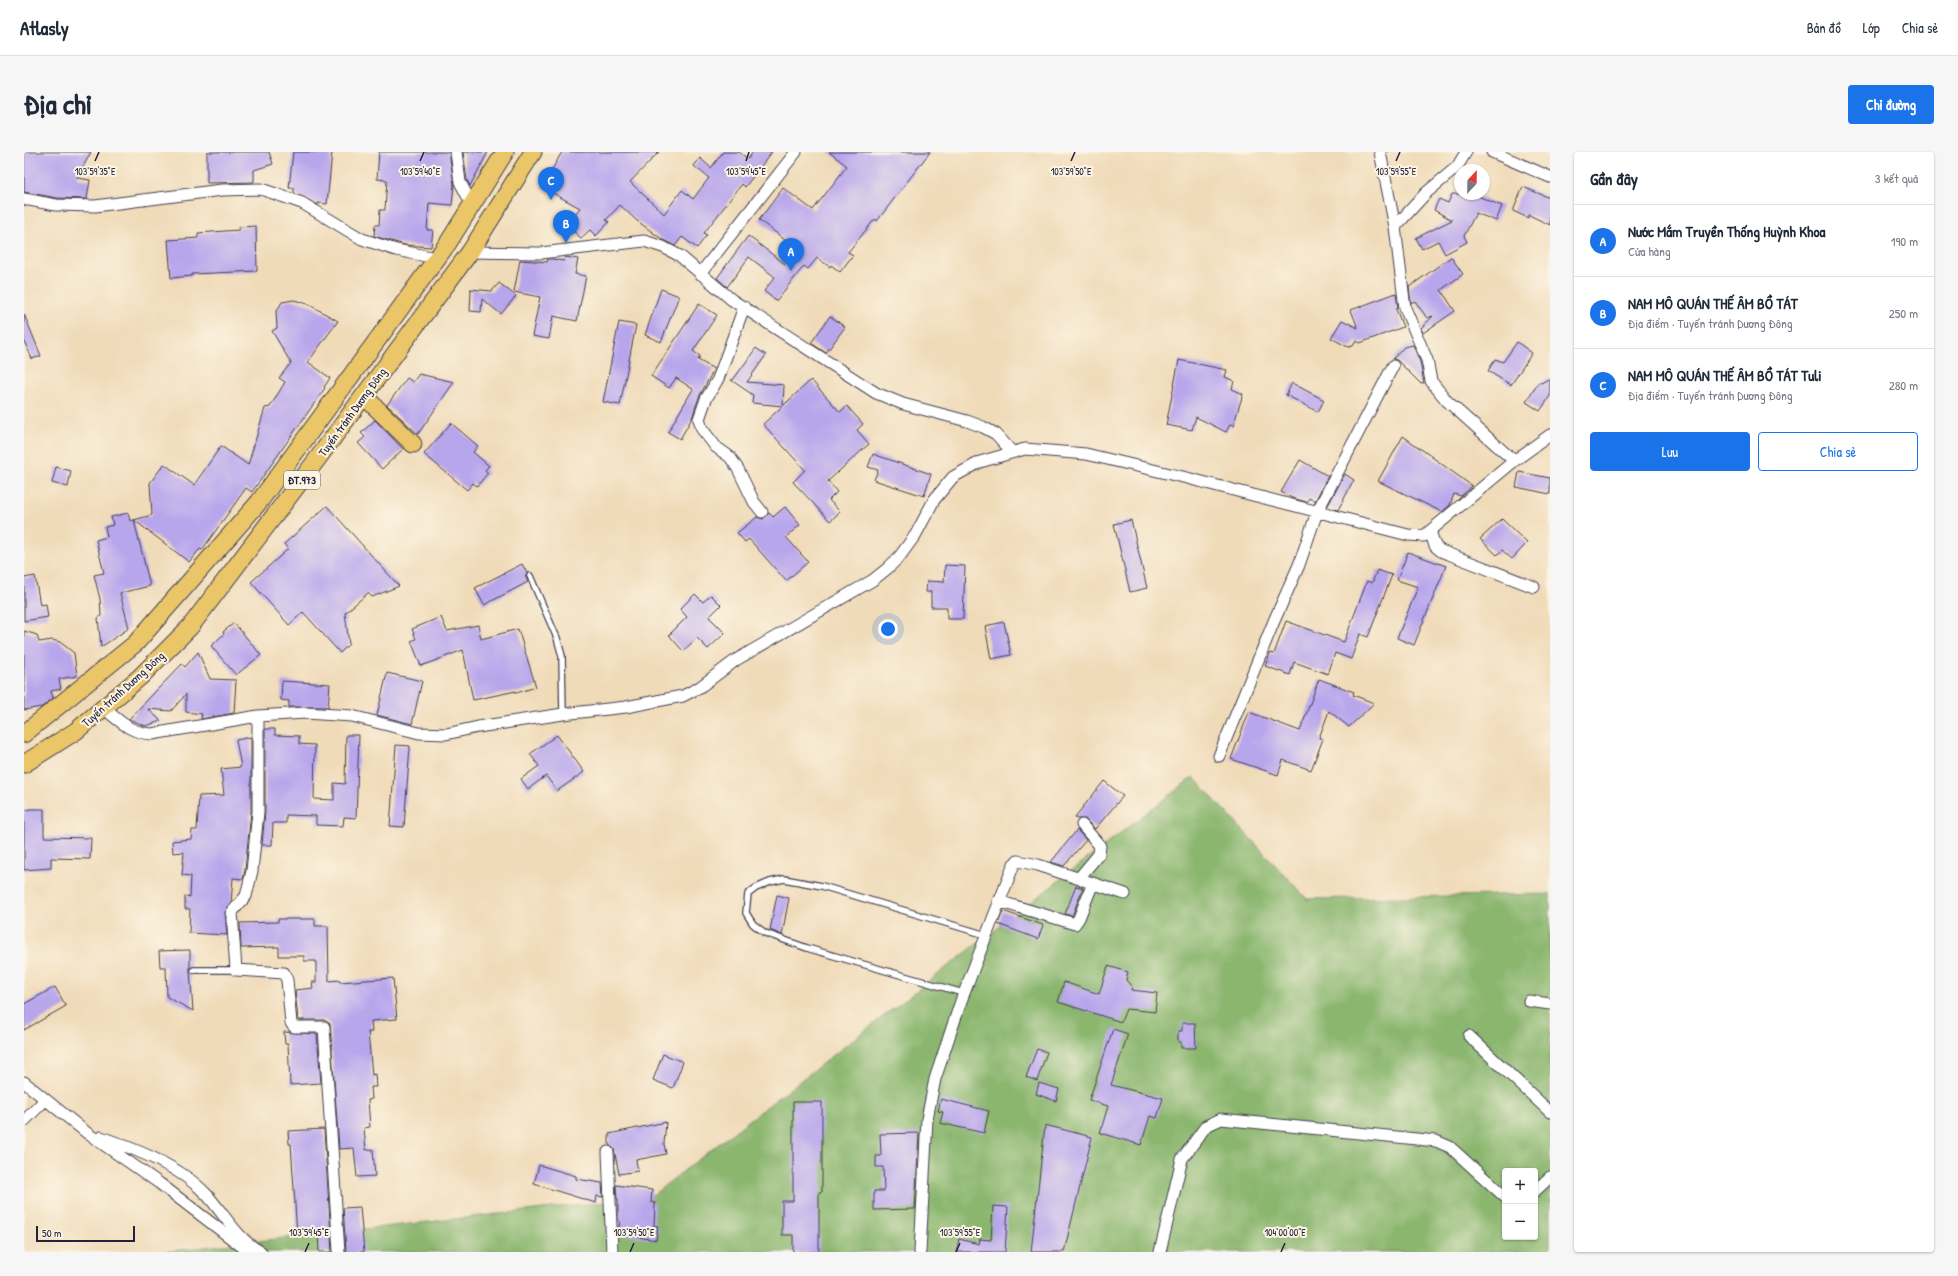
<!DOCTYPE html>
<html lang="vi">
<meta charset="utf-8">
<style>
:root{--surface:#fff;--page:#f6f6f7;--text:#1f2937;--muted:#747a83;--line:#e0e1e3;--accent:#1a73e8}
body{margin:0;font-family:"Patrick Hand",sans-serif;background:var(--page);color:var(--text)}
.controls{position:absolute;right:12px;bottom:12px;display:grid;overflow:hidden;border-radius:4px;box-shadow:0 1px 3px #0004}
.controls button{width:36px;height:36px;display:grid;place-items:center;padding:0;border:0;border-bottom:1px solid var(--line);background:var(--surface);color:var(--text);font:20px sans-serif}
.compass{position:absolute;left:1430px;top:12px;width:36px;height:36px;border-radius:50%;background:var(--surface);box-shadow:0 1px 3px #0004;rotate:22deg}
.scale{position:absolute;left:12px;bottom:10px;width:99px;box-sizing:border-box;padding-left:4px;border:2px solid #22223b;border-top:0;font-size:11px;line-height:14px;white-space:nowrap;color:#22223b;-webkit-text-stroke:3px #fcf5e5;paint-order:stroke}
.you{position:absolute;left:864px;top:477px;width:14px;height:14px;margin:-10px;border:3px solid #fff;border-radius:50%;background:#1a73e8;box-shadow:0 0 0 6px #1a73e833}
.badge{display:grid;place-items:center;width:26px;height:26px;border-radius:50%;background:var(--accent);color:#fff;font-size:13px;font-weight:700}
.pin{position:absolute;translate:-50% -33px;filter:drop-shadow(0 1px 2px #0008)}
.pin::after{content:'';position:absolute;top:21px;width:14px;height:12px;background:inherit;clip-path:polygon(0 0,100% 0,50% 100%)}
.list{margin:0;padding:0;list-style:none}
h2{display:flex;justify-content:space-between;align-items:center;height:52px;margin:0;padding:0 16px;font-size:17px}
h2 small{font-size:13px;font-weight:400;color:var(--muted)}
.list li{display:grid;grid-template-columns:26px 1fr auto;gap:12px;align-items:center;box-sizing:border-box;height:72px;padding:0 16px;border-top:1px solid var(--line)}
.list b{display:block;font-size:15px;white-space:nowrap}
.list p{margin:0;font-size:13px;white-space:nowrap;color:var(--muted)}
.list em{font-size:13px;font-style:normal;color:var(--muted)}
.actions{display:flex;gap:8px;padding:12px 16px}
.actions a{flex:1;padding:9px 0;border:1px solid var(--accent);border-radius:4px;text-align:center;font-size:14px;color:var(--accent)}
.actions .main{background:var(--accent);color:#fff}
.map{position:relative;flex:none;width:1526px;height:1100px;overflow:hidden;border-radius:4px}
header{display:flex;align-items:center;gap:24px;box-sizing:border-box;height:56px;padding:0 20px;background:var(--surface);border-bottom:1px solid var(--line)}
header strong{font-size:19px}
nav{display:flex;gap:22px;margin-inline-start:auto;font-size:14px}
.intro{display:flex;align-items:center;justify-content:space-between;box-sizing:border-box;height:96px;padding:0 24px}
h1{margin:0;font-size:28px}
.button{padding:10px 18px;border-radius:4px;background:var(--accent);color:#fff;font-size:14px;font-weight:700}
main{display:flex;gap:24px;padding:0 24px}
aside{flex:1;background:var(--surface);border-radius:4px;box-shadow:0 1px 3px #0004}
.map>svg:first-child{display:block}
.forest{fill:#8ab66e;stroke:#566c54;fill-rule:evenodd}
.building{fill:#b8a6ec}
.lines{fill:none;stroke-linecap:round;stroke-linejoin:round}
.lane-casing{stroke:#413e4e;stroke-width:8}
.street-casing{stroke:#413e4e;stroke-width:13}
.primary-casing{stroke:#413e4e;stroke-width:19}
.lane{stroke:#fff;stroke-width:5.5}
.street{stroke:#fff;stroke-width:11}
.primary{stroke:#eac669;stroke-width:17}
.ticks{fill:none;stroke:#22223b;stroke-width:1.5}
.labels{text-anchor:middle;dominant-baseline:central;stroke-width:4;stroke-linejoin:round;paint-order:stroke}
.shield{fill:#fcf5e5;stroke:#63616e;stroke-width:1}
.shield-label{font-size:11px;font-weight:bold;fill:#22223b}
.street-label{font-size:12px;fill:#22223b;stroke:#fcf5e5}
.ticks-label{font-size:10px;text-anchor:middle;fill:#22223b;stroke:#fcf5e5;stroke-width:4;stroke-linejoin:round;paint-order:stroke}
</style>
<header>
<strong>Atlasly</strong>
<nav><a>Bản đồ</a><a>Lớp</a><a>Chia sẻ</a></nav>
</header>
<div class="intro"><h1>Địa chỉ</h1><a class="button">Chỉ đường</a></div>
<main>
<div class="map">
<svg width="1526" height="1100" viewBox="0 0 1526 1100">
<rect width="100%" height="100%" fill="#fcf5e5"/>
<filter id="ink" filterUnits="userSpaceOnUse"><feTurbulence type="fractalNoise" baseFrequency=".025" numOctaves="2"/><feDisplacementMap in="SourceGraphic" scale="8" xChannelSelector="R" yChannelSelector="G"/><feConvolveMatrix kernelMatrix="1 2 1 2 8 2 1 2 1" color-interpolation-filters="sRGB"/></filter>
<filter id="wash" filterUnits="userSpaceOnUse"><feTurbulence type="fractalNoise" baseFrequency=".012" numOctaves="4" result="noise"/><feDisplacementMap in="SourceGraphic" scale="16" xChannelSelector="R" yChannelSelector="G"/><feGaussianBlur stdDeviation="0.9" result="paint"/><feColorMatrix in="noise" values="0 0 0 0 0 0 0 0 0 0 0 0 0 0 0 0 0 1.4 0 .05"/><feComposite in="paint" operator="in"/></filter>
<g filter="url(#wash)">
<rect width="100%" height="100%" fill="#f0dbb9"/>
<path class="forest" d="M1169,625L1283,747L1526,742V1100H137L626,1045ZM1481,1019H1511V1085H1481Z"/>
<g id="blocks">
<path class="building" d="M0,0H67L53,26L66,28L63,47L33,46L0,40Z
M183,0H245L249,12L230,18V30L183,31Z
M269,0H308L303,52L294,51V53L270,41V36H265Z
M355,0H425L430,32L428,53L405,51L403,78H409L407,95L381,93L350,84L351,73H355L356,58H361L363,28L353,27Z
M439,0H464L446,34L443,28Z
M538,0H635L606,30L640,62L658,38L669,47L685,26L670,14L676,6L687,16L699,0H715L724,7L729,0H748L721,35L718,32L680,81L683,83L673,96L658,85L651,94L639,88L612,68L596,53L582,68L585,70L572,84L566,78L557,86L544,74V70L556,56L518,35Z
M805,0H906L853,69L851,67L824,100L829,103L816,120L807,113L806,115L793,106L784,117L780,114L752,149L740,139L751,125L725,105L703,135L693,126L724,84L761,112L773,97L735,68L759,36L789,58L823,14Z
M1499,35L1526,46V73L1505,63L1504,66L1489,59Z
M1428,42H1449L1478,54L1472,69L1452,61L1440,84L1443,90L1421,102L1414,89L1398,97L1392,86L1428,68L1410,58L1415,47L1424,51Z
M232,74L233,119L168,122V124L147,126L144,88L174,86V81L215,78V75Z
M541,105L554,107L551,122L562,124L553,169L529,164L525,187L508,184L516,145L490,140L496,108L523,110L524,107H528L540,109Z
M1427,105L1439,122L1417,138L1431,159L1399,181L1397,176L1409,164L1403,166L1391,149L1387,151L1385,135Z
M475,131L492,144L477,162L458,147L457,160L446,159L447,138L446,137L468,139Z
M637,137L655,144L637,190L621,183Z
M1372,141L1374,156L1372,157L1379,175L1336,191L1332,189L1329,194L1324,195L1307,186L1318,168L1334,176L1327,158Z
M270,148L284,152L314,169L284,210L306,226L300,235L301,236L228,340L222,336L178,398L176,397L165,410L110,368L126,434L96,441L105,476L77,495L74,466L77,464L76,447L70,423L80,421L72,388L83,385L81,375L89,373L87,365L104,361L106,369L128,363L126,331L140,312L170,333L197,294L224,313L241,256L246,255L261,230L255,226L267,211L248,179L253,176L252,160L258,150Z
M675,152L693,163L669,199L676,204L674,208L690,217L675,245L668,266L656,287L644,280L669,237L652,226L645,236L627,224Z
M0,162L17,204L8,207L0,189Z
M806,164L821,175L802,201L787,191Z
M595,170L612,173L596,253L579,250Z
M1493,190L1508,201L1487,233L1464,219L1471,207L1479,210Z
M1389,193L1396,210L1400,231L1397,232L1373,208L1369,207L1380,195Z
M732,196L742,203L723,230L760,233L759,254L728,251L729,243L707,228H709Z
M1155,208L1203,218L1201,225L1210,229L1208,237L1219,242L1209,274L1206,273L1202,280L1172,265L1168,278L1142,273Z
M395,222L430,230L394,282L363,253L383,226L389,230Z
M1526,226V244L1516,259L1502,250L1515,230L1517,231Z
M787,228L816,260L823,254L839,272L833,278L845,292L804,329L813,340L805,348L816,360L806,369L769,330L781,318L739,272Z
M1268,231L1300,248L1294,260L1262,243Z
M351,268L379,297L358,317L334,291L341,285L337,281Z
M427,271L454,294L449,300L465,314L461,318L464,321L453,334L449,331L443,338L400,302Z
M1379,284L1448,334L1437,344L1430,342L1426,353L1418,360L1354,329Z
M849,302L907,322L900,344L850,328L854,318L844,315Z
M1276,308L1304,324L1291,349L1285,346L1283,350L1268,346L1257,340Z
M32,315L47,319L44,335L28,331Z
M1495,320L1526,326V342L1492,335Z
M1321,322L1330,328L1314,358L1303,355Z
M303,354L375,434L348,445L344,441L321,461L325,492L316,501L279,460L265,473L227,430L264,397L260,392Z
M761,355L776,373L762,385L784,410L762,429L725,387L721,390L713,381L733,365L739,367L745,361L749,365Z
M1478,367L1503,391L1488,407L1478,398L1473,403L1456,387Z
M1107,368L1123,436L1106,440L1090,372Z
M1384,400L1422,414L1390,493L1373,486L1394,435L1373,428Z
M498,412L503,421L501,424L504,430L460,453L451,436Z
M921,413L941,414L939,467H923V455H907V440H902L903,429L920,430Z
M1353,418L1368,423L1344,485L1336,482L1327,507L1311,501L1304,522L1270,510L1266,523L1241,514L1246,501L1250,502L1262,469L1320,490L1343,429L1348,431Z
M11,424L16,453L22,452L24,465L0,469V426Z
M671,442L679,450L687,443L697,453L685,465L701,481L684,497L673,486L659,499L645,483L663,465L656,457Z
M417,465L423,479L454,473L457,487L494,477L512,535L492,541V539L449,548L439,498L397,514L387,489L392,487L388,477Z
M980,470L987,503L967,507L961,474Z
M210,471L237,503L212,523L187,494L200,482L199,480Z
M0,479L13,483L15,490L28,488L36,490L50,501L53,524L35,527L37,537L27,539L29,546L18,555L0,558Z
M174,500L186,527L212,528L210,561L177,567L178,562L162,560V542L147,559L124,557L137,569L121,574L105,567L158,512L161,515Z
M363,521L398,529L388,572L353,563Z
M1295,527L1330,540L1329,543L1350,551L1325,575L1305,559L1295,586L1299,587L1287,618L1259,608L1254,623L1207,607L1225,560L1276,579Z
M258,529L306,532L304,555H265V549L257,548Z
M241,577H251V583L275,584V592L291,593L290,647L310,648V631L321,632L322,583H335L332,666L320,665L319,674L292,673V664L262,663V671H249L248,693H238L241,660Z
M533,583L560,620L533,639L522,624L504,637L497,627L515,614L506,602Z
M227,585V660L221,718L219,727L209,726L207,751L201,760L203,783L165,781L166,757H161V744L166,745L167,724L158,723L160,700L149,701L148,689L167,687L168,678H173L175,644L200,643L197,617L217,615L212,588Z
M372,593L386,594L380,675L366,674Z
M1080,629L1099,644L1071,677L1061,667H1054L1051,665Z
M7,657H20V685L67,686L66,707L27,706V716L0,718V659Z
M1053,678L1062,688L1040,714L1027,710Z
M1052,734L1059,736L1048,764L1041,762Z
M753,743L765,746L758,783L746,778Z
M979,759L1019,773L1014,787L974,772Z
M254,767H291V774H304L305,829L316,828V830L369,826L373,867L347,869L348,880H344L348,923L351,922L352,935H347L348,947L344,948L346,975L340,976L342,998L349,997L351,1024L333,1025L330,996L315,997L306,872L300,868H274L271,838L289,836L288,830H292V809H280V804H255V795L217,796L216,771L254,770Z
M166,798V818L169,859L143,845L142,815H136L135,799Z
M1084,814L1104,820L1102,828L1108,835L1107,838L1133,841L1131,860L1102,857L1097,870L1034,850L1040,830L1075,842Z
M31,835L42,854L0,878V852Z
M1158,871H1171L1172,896H1157V890H1154V879H1158Z
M1089,877L1104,882L1087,933L1139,946L1133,966L1126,964L1117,993L1076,981L1084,954L1065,948Z
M260,880L293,882L297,931L266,933L264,891L261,892Z
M1013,897L1023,900L1013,929L1002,925Z
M639,902L659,910L649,936L629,928Z
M1015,931L1035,937L1032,949L1012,942Z
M917,947L965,959L960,981L916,971L919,960L914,959Z
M769,950H798V1040H795V1100H769V1083H758V1049H769Z
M642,970L640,992L642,1002L612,1008L614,1019L595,1022L590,997L585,993V982Z
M1021,973L1068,985L1040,1100H1007Z
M300,977L308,1100H295L294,1082L273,1083L267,992H265L264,979Z
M895,981L891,1057L850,1058V1039H860L859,1015H852V1004H857L856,982Z
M515,1013L552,1024V1027L578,1031L579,1045L573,1044L572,1051L510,1032Z
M592,1033L628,1038L627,1050L631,1051L630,1074H634L632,1088L594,1082L596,1069L594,1068V1047H593Z
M969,1054L984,1055L981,1100H932L935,1087L955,1092L956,1087L967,1088Z
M336,1055L340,1100H322L319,1056Z"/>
</g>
</g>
<g filter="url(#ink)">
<use href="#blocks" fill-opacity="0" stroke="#413e4e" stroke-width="1"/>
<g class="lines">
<defs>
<path id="lane" d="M506,424L533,486L538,504L539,562
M170,818H212
M939,841L783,796L741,781L729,772L722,761L724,742L732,736L746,730L760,727L798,734L962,783"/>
<path id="street" d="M432,0L436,30L448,53
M1356,0L1371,75L1381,156L1403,208L1407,229L1423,249L1490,309
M1468,0L1526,25
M0,47L32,53L71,54L198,38L237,37L278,51L338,87L372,98L412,106
M1371,75L1402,41L1433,15L1442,0
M446,100L517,101L620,89L639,95L656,104L708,148L852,241L879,252L943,269L959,275L972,282L988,300
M676,122L772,0
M720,155L694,227L682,247L675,267L678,277L692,295L706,305L714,317L730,350L738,360
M1406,379L1411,394L1417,399L1510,435
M78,555C95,568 105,581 128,582L234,564L281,561L328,564L395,581L422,582L454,575L539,562L602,555L643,547L659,544L676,535L712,508L849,428L864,416L876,404L892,382L910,348L929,325L956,310L1001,297L1062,302L1163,326L1384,383L1400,384L1490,309L1526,283
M234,564V660L228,719L222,744L208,760L212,818L260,821L263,828L267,871L270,875H300L315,1100
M1195,604L1250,469L1275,413L1293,360L1369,214
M1055,726L1075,702L1076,694L1058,673
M974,749L1051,772L1055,766L1069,731
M1505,849L1526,852
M1445,884L1526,960
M0,930L63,981L135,1031L225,1100
M0,969L21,948
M77,985C113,998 156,1014 183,1043C201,1063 213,1087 237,1100
M584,1000L588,1100
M1511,1039L1526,1025
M896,1100L903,967L911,927L937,849L990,712L994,709L1014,713L1101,742
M1136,1100L1158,1007L1182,974L1197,967L1412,989L1426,995L1481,1045"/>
<path id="primary" d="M340,244L389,292
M0,582L112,491L235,350L424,91L481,0
M0,612L52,579L116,525L166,475L294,306L446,100L509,0"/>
</defs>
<use href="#lane" class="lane-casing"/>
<use href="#street" class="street-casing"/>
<use href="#primary" class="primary-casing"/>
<use href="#lane" class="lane"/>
<use href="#street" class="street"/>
<use href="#primary" class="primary"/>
</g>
</g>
<path class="ticks" d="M71,9L75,0M396,9L400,0M722,9L725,0M1047,9L1051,0M1372,9L1376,0M281,1100L285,1091M606,1100L610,1091M932,1100L936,1091M1257,1100L1261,1091"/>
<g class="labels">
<rect class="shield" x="260" y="319" width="36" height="18" rx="3"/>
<g class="shield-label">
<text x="278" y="328">ĐT.973</text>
</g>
<g class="street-label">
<text transform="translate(328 260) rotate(-54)">Tuyến tránh Dương Đông</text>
<text transform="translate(99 537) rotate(-42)">Tuyến tránh Dương Đông</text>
</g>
</g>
<g class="ticks-label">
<text x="71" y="23">103°59'35"E</text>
<text x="396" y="23">103°59'40"E</text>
<text x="722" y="23">103°59'45"E</text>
<text x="1047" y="23">103°59'50"E</text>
<text x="1372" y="23">103°59'55"E</text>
<text x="285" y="1084">103°59'45"E</text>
<text x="610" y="1084">103°59'50"E</text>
<text x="936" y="1084">103°59'55"E</text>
<text x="1261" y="1084">104°00'00"E</text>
</g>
</svg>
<div class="controls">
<button>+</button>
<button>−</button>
</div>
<svg class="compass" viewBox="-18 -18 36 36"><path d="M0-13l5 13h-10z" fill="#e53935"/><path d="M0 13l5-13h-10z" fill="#747a83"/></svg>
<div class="scale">50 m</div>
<div class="you"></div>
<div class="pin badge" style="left:767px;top:119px">A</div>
<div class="pin badge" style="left:542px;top:91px">B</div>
<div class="pin badge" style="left:527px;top:48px">C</div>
</div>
<aside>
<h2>Gần đây<small>3 kết quả</small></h2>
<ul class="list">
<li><span class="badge">A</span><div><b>Nước Mắm Truyền Thống Huỳnh Khoa</b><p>Cửa hàng</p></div><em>190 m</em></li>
<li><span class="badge">B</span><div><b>NAM MÔ QUÁN THẾ ÂM BỒ TÁT</b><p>Địa điểm · Tuyến tránh Dương Đông</p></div><em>250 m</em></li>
<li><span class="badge">C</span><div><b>NAM MÔ QUÁN THẾ ÂM BỒ TÁT Tuli</b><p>Địa điểm · Tuyến tránh Dương Đông</p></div><em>280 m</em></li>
</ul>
<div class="actions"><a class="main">Lưu</a><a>Chia sẻ</a></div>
</aside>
</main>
